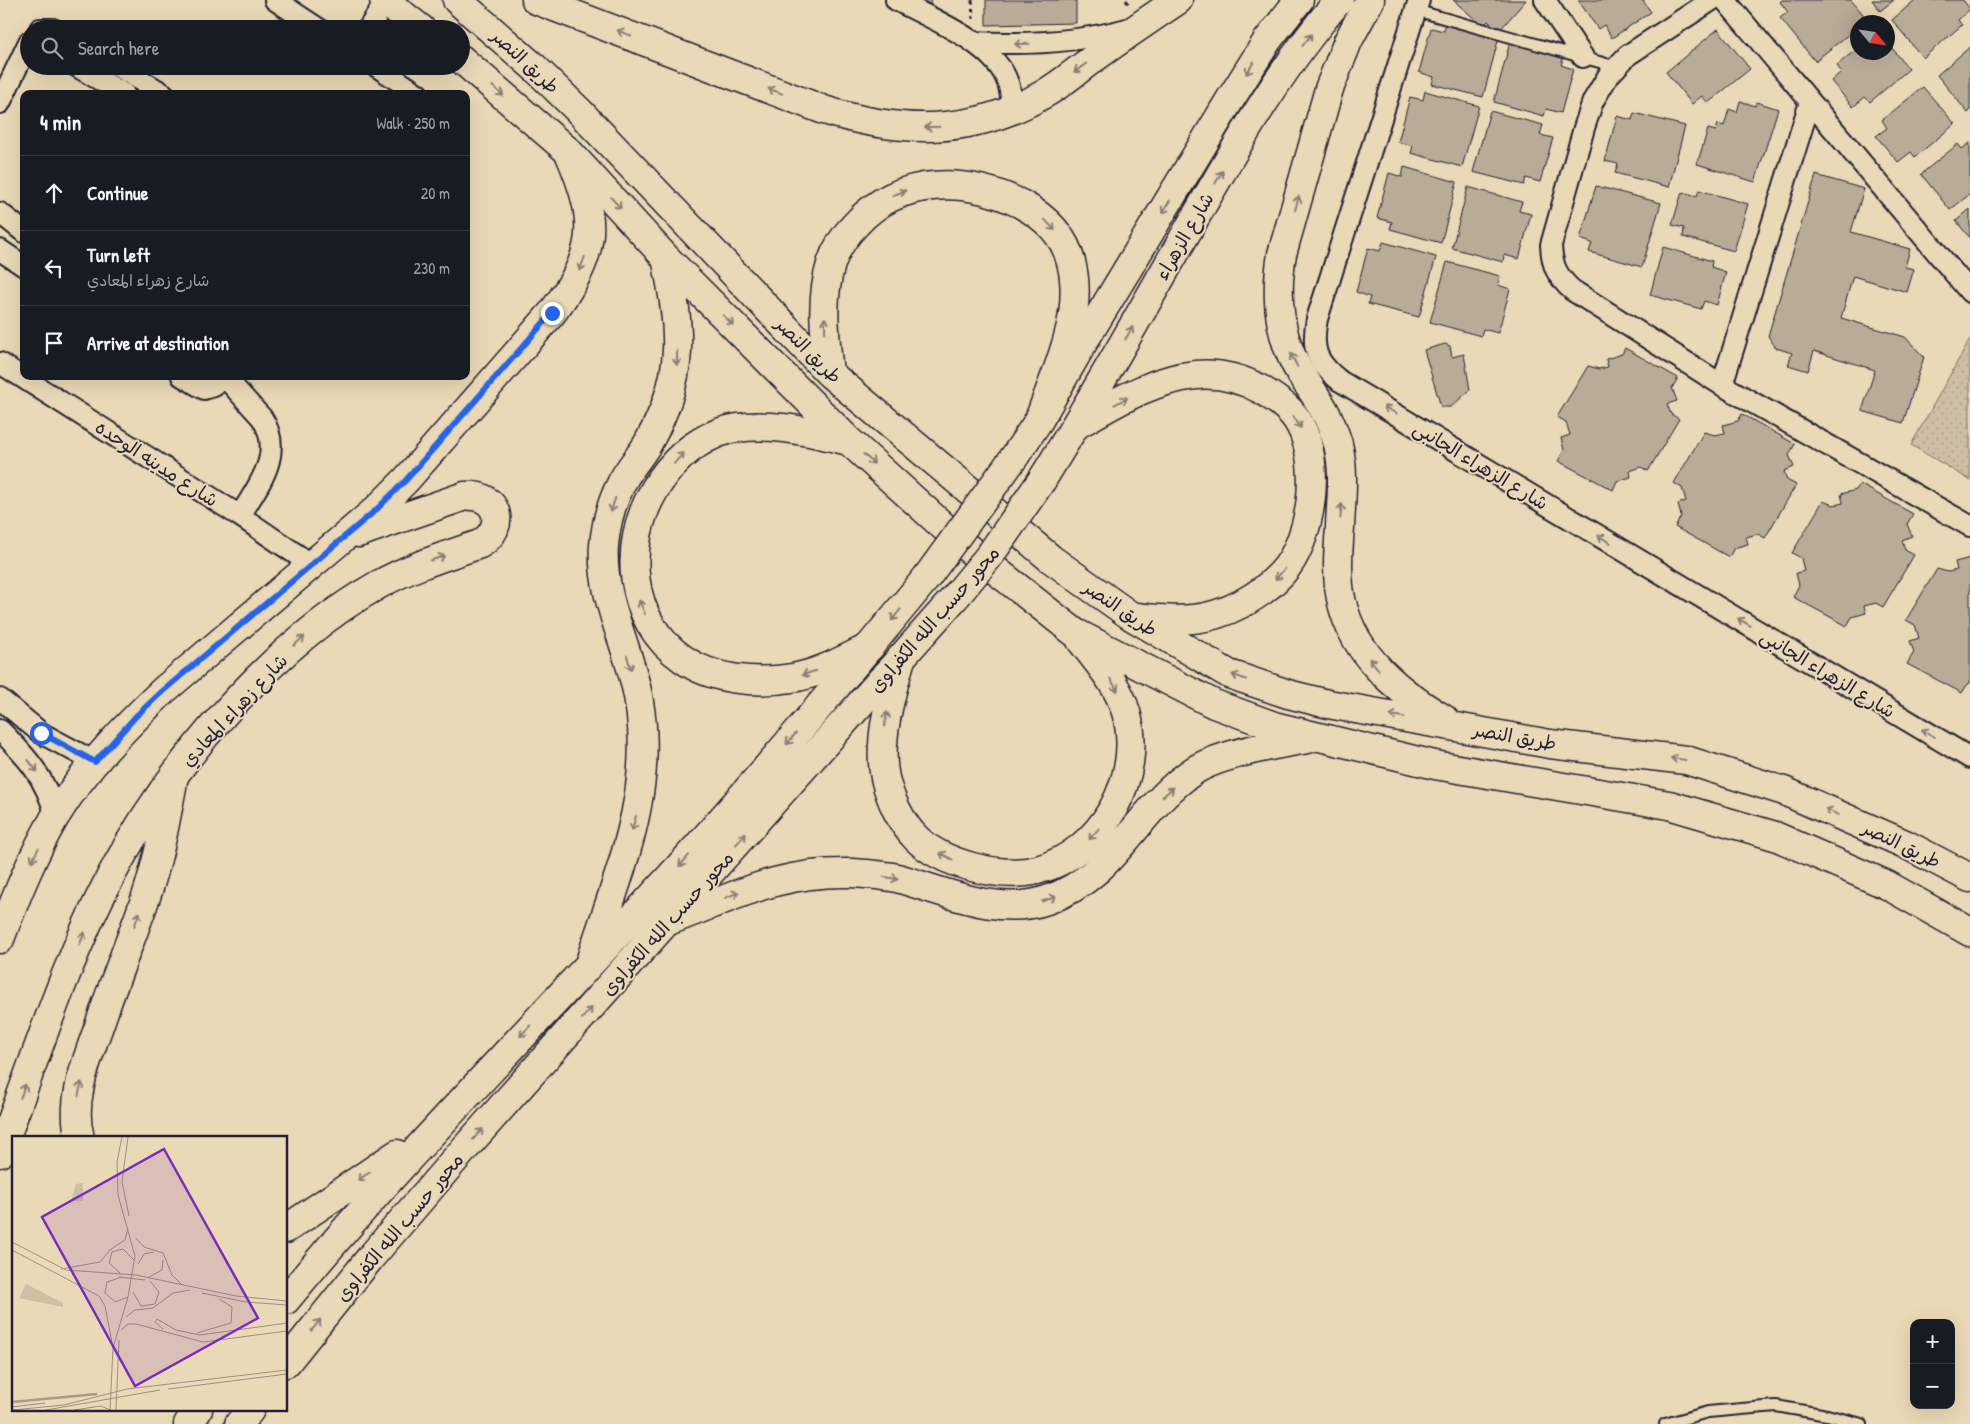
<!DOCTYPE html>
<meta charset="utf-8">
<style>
:root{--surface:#171b24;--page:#20242c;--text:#f1f3f6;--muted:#9ea1a6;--line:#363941}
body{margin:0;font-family:"Patrick Hand","Playpen Sans Arabic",sans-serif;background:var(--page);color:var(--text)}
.controls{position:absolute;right:15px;bottom:15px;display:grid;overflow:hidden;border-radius:10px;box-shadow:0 5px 20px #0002}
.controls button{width:45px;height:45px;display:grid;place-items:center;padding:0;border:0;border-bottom:1px solid var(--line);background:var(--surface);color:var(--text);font:25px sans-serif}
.compass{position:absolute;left:1850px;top:15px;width:45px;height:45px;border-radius:50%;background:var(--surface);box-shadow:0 5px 20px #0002;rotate:119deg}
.stop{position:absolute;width:15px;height:15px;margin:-11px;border:4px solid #2563eb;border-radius:50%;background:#fff}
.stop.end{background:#2563eb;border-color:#fff;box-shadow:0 1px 5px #0008}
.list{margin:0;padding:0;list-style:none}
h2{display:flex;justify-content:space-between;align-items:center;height:65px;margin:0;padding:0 20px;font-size:21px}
h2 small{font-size:16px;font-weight:400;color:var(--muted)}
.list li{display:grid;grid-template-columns:32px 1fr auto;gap:15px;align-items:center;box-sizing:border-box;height:75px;padding:0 20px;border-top:1px solid var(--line)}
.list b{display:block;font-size:19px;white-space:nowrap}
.list p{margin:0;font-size:16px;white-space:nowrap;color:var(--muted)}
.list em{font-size:16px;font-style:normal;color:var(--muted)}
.icon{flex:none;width:28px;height:28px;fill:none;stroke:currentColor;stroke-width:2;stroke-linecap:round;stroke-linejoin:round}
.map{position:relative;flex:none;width:1970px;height:1424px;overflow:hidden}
.search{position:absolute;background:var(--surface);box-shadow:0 5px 20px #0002;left:20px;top:20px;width:450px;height:55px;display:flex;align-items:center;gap:12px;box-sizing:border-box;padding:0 18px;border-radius:28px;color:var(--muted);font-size:19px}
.panel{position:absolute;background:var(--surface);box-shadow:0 5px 20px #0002;left:20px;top:90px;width:450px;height:290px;border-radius:10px}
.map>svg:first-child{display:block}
.garden{fill:url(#garden-dots);stroke:#787070}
.building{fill:#b8ab97;stroke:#22223b}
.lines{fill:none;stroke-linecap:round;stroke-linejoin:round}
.service-casing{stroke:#22223b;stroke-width:14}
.minor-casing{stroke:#22223b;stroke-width:24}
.secondary-casing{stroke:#22223b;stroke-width:31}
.primary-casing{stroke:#22223b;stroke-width:31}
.trunk-casing{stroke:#22223b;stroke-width:31}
.path{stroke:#22223b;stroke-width:3;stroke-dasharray:4 4;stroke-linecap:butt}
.service{stroke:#ead9b6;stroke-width:10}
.minor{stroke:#ead9b6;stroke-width:20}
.secondary{stroke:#ead9b6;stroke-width:28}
.primary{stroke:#ead9b6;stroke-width:28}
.trunk{stroke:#ead9b6;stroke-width:28}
.primary-bridge-casing{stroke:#22223b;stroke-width:31;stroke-linecap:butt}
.primary-bridge{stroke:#ead9b6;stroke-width:28}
.oneway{stroke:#867e78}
.route{stroke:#2563eb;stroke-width:6}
.labels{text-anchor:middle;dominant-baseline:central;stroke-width:4;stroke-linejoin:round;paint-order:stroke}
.street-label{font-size:19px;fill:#22223b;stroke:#ead9b6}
.inset-river{fill:none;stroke:#a69a8c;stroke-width:2.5}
.inset-road{fill:none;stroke:#9a9085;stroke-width:1}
.view{fill:#7b2cbf;fill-opacity:0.15;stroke:#7b2cbf;stroke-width:2.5}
.inset-edge{fill:none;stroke:#22223b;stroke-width:2.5}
</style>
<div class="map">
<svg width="1970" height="1424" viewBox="0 0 1970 1424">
<defs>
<pattern id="garden-dots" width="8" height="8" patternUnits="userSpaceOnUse" patternTransform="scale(1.25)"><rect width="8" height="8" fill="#cdbea4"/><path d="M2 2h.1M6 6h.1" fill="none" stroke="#b0a38e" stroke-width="1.8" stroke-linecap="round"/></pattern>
</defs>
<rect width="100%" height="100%" fill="#ead9b6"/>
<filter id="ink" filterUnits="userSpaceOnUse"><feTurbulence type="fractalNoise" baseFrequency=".02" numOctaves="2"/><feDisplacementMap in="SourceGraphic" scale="10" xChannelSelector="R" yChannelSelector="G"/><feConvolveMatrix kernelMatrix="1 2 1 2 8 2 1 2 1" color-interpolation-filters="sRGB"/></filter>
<g filter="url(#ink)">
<path class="garden" d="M1970,339V480L1911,445Z"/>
<path class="building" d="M916,0H932L928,7Z
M986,0H1076V23L986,25Z
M1453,0H1526L1499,31L1488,21L1483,26Z
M1578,0H1645L1643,1L1651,12L1612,38L1604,25L1598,29Z
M1782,0H1851L1867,19L1863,22H1858V27L1815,61L1780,18L1788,12L1780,2Z
M1872,0H1894L1880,11Z
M1915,0H1963L1970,9L1958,20L1962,25L1923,58L1892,20Z
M1446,22L1499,37L1483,97L1432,84L1434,77L1419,72L1431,28L1444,31Z
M1718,29L1750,69L1708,103L1702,96L1692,104L1666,72Z
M1510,42L1564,56L1561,65L1573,69L1561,113L1546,109L1544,116L1494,102Z
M1888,43L1909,69L1870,102L1865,97L1853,107L1831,81L1841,72L1837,65L1858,48V52H1888Z
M1970,47V111L1968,113L1937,75Z
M1923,87L1955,124L1915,157L1911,152L1898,162L1876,136L1887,128L1882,120Z
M1425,91L1479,106L1462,167L1411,153L1413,146L1398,142L1410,97L1423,100Z
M1740,101L1755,106L1757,102L1778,109L1755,182L1697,164L1708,129L1716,131L1718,124L1724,126L1729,109L1737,112Z
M1490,111L1543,125L1540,135L1553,138L1540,182L1526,178L1524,185L1473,172Z
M1634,113L1685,126L1669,187L1615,173L1618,164L1605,161L1617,116L1632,120Z
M1970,143V194L1950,210L1921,174L1958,144L1962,149Z
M1404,167L1457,182L1441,243L1390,229L1392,222L1377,218L1389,173L1402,177Z
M1816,175L1864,189L1851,232L1910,249L1905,267L1914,269L1907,292L1853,276L1841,318L1905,337L1924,357L1903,423L1862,411L1875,370L1814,351L1808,371L1788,365L1792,353L1776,348L1768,336Z
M1596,186L1661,203L1642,267L1589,252L1592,243L1580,239Z
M1468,187L1522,202L1519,211L1531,214L1519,259L1504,255L1503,262L1452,248Z
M1699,190L1748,204L1734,251L1683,237L1684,228L1672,225L1682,192L1697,196Z
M1970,209V238L1956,221Z
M1383,242L1436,257L1419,317L1368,304L1370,297L1356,292L1368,248L1380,251Z
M1663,247L1712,261L1711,267L1726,272L1717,305L1704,301L1701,309L1650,295Z
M1447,262L1500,276L1498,285L1510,289L1498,333L1483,329L1481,336L1430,322Z
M1445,344L1450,346L1452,357L1464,354L1470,390L1451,407H1441L1424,350Z
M1625,348L1678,378L1672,388L1677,401L1667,404L1671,414L1679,419L1648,471L1641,467L1630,471L1631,477L1617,481L1613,490L1558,461L1564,450L1561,438L1570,435L1566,422L1557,417L1588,366L1599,369L1608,367L1606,359L1622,354Z
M1742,414L1795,444L1789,455L1794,467L1784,471L1787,480L1796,485L1765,538L1758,534L1746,537L1748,544L1734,548L1729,557L1675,527L1681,516L1678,504L1686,501L1682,488L1674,483L1704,432L1715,435L1725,433L1723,425L1738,421Z
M1860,484L1913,514L1907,524L1912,536L1902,540L1905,550L1914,555L1883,607L1876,603L1864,606L1866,613L1852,617L1847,626L1793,597L1799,585L1796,573L1804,571L1801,558L1792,553L1823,501L1833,505L1843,503L1841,494L1856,490Z
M1970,558V683L1967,685L1962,693L1907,664L1914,652L1910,641L1919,638L1915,625L1906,620L1937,569L1948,572L1957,570L1955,562Z"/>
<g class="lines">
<defs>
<path id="service" d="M1415,10L1617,67
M1665,1424L1708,1412L1776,1406L1827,1415L1862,1424"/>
<path id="minor" d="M275,0L319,29
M896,0C931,19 995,43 1008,83C1011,91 1011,101 1013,110
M1419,0L1317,319C1311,349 1316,362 1340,381L1970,758
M1545,0L1583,57
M1712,0L1628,55L1608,76L1593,101L1584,128L1551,245C1552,266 1557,276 1572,290L1722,385L1970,526
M1725,0L1970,292
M40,29H53
M368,29L386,1
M973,42C1025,45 1076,43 1127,29
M76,66L124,94
M117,66L164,94
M376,66L418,94
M0,103L29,42
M0,213L24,232
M0,250L24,266
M0,363L240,516L312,565
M182,376L204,389L214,386L220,376
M224,376L262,418C285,454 258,485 240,516
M1722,385L1810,102
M0,699L41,733L95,762
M0,730C28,758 45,777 56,816"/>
<path id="secondary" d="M1015,456L1039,420L1084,341L1228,103L1267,41L1299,0
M1042,480C1097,392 1147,301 1199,211C1241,138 1283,65 1339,0
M0,939C16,897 32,856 55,817C84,769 124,728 164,690L376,510L406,480L552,313C597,253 599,223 570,155
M0,1153C35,1060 65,962 112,874C169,766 271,645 378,585C410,567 445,556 480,544C508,527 498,493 465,496L358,533"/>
<path id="primary" d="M80,1138C69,1100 88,1058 100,1023C115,978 133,935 148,891C160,853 167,814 174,776
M286,1229L397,1154
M286,1300C403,1157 534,1027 658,890C751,789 840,683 927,577
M286,1363L371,1257L451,1164L957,595
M188,1424L198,1410
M239,1424L250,1410"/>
<path id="trunk" d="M384,0L421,29
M457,0L535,68L578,110L829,373L1051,559L1131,616L1229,674L1288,694L1328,704L1550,744L1686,760L1784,791L1905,844L1970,878
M536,0L824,110C901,134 973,136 1044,94C1060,85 1075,72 1090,61C1119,40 1148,20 1178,0
M1370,0L1348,41L1329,89L1282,254C1275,296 1278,337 1301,374C1318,400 1329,413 1338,444C1345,472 1341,500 1340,527C1338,552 1336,579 1342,603C1355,657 1399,692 1444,719
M461,59L568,151L666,258L849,441L965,546L1074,632L1214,704L1274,726L1435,765L1669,805L1775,836L1887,885L1970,932
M829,373C825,336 820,300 831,264C836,248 846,234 857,223C900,176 967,177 1021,204C1045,217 1064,234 1071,262C1085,315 1056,371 1039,420
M1078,424C1115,403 1153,379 1196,375C1219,373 1242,379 1262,390C1276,399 1292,409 1300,425C1322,465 1312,540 1282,573C1260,597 1225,616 1193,619C1174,621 1154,619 1136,617
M849,441C812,432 756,418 718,433C691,444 670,464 655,489C622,544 627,620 683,659C712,680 757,684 792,678C819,674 845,659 870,647
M901,659C891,693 877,742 885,778C890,799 901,823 916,838C942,864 1001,879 1037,870C1102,853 1145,776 1126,712C1118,684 1097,662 1080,639
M671,920C736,896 779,871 852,873C866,874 883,875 897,878C944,891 998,917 1047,900C1117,876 1137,808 1195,770C1220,754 1278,744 1308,739
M590,962C617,877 655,794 639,702C631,649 600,600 604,545C606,524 611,503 621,484C628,469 640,457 648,443C686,375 681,332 666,258"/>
</defs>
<use href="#service" class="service-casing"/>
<use href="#minor" class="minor-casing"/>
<use href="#secondary" class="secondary-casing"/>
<use href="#primary" class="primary-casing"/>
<use href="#trunk" class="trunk-casing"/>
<path class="path" d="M972,0L973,19
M1126,0L1130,6"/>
<use href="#service" class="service"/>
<use href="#minor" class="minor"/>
<use href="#secondary" class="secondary"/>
<use href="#primary" class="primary"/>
<use href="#trunk" class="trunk"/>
<defs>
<path id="primary-bridge" d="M927,577L1015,456
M957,595L990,555L1042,480"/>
</defs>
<use href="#primary-bridge" class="primary-bridge-casing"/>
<use href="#primary-bridge" class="primary-bridge"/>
</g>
<defs><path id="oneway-shaft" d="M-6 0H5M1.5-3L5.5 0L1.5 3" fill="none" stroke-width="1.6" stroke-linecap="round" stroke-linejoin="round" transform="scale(1.25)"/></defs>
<g class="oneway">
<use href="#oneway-shaft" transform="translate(624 33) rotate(-159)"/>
<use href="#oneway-shaft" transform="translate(1307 40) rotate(-52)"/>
<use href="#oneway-shaft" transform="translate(1022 44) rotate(179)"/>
<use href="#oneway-shaft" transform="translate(1080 68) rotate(144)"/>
<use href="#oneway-shaft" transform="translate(1250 68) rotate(122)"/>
<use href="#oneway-shaft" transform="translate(498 91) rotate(41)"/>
<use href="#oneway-shaft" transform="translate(775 91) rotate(-159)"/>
<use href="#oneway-shaft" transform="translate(932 127) rotate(178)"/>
<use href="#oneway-shaft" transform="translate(1219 177) rotate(-60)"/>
<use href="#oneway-shaft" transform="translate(899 193) rotate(-19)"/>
<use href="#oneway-shaft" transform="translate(616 203) rotate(47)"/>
<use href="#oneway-shaft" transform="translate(1297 203) rotate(-74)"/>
<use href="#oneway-shaft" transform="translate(1166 207) rotate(121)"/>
<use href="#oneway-shaft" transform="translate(1050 225) rotate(47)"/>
<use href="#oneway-shaft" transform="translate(582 264) rotate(111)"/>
<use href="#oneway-shaft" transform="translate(728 320) rotate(45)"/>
<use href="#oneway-shaft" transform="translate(825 325) rotate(-91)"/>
<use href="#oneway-shaft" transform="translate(1129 333) rotate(-60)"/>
<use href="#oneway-shaft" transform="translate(677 358) rotate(91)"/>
<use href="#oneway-shaft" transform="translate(1294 360) rotate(-117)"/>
<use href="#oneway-shaft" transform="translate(1121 401) rotate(-28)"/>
<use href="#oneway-shaft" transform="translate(1390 410) rotate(-150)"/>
<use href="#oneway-shaft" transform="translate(1297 422) rotate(56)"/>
<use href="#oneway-shaft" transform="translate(679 458) rotate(-48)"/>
<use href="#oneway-shaft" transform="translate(869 459) rotate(42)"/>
<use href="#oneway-shaft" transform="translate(613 505) rotate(108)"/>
<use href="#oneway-shaft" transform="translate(1341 511) rotate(-85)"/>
<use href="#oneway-shaft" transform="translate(1604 539) rotate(-149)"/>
<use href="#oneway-shaft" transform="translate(438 558) rotate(-19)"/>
<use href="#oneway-shaft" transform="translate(1280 574) rotate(133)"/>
<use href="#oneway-shaft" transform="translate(642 607) rotate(-112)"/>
<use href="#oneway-shaft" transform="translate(896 615) rotate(129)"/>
<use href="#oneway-shaft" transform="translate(1744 622) rotate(-149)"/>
<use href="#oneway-shaft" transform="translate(299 641) rotate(-41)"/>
<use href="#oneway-shaft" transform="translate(629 663) rotate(75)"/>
<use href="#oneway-shaft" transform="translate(1374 664) rotate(-129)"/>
<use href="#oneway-shaft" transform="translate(809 673) rotate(163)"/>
<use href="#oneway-shaft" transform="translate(1239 677) rotate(-161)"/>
<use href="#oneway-shaft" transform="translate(1114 685) rotate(59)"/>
<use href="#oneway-shaft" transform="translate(1397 716) rotate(-170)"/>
<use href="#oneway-shaft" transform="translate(886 719) rotate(-81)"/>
<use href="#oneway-shaft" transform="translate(1928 733) rotate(-149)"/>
<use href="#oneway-shaft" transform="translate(791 739) rotate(130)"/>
<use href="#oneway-shaft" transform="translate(1678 759) rotate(-172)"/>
<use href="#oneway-shaft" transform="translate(33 766) rotate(52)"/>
<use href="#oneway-shaft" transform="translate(1168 792) rotate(-41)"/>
<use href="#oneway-shaft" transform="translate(1832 812) rotate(-156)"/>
<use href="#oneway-shaft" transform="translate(634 823) rotate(104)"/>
<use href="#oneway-shaft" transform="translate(1094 834) rotate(132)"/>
<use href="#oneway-shaft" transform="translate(741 839) rotate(-49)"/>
<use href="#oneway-shaft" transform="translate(35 855) rotate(118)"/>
<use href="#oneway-shaft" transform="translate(946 856) rotate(-152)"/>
<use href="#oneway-shaft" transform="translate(684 861) rotate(132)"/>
<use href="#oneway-shaft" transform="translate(891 878) rotate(9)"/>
<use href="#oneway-shaft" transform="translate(732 895) rotate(-23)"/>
<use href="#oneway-shaft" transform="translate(1049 899) rotate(-19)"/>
<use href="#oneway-shaft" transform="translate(137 919) rotate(-69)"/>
<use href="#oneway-shaft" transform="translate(82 939) rotate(-67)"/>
<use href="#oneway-shaft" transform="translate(587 1013) rotate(-48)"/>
<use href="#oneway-shaft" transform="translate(525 1031) rotate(133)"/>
<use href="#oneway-shaft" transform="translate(80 1089) rotate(-77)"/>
<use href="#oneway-shaft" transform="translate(23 1091) rotate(-69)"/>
<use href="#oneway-shaft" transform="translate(478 1134) rotate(-48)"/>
<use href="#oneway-shaft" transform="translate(364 1176) rotate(146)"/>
<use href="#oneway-shaft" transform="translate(316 1325) rotate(-51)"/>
</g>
</g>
<g class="lines" filter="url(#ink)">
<path class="route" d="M41,733L95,762L136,716L164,690L376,510L406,480L552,313"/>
</g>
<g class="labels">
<g class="street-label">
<text transform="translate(526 61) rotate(43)">طريق النصر</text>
<text transform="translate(1184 236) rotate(-60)">شارع الزهراء</text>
<text transform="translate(809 350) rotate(45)">طريق النصر</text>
<text transform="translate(157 463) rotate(33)">شارع مدينه الوحده</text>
<text transform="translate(1481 465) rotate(31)">شارع الزهراء الجانبى</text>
<text transform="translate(1121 608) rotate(34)">طريق النصر</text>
<text transform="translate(934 619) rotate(-49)">محور حسب الله الكفراوى</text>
<text transform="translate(1828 673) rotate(31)">شارع الزهراء الجانبى</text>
<text transform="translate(234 710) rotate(-47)">شارع زهراء المعادي</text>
<text transform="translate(1515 736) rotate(10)">طريق النصر</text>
<text transform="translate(1902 844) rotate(26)">طريق النصر</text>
<text transform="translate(667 923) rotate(-48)">محور حسب الله الكفراوى</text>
<text transform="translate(399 1227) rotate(-50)">محور حسب الله الكفراوى</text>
</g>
</g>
<g transform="translate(12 1136)">
<rect width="275" height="275" fill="#ead9b6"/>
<path d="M71,47V65H59L64,48ZM14,148L51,167V171L7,162Z" fill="#cdbea4"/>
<path class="inset-river" d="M0,266L85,258"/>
<path class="inset-road" d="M116,1L110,46L117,80M124,102L132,111L151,117L160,139L170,149M0,106L54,134L124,139L224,160L275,165M0,114L87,160L93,170L101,212M126,128L132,118L142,116M49,133L88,126L98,114L113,104L116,92M108,137L97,127L100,116L111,113L122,124M107,141L133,144M110,141L95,146L93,157L103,166L116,161M137,141L150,134L151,124M121,156L129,170L143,168L147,156L138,145M190,157L234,166L275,169M114,181L123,174L141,172L161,157L178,154M151,193L143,186L145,183L164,194L188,199L275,187M109,194L116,188H124L191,206L275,195M185,197L219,187L220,171L207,163M156,253L275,238M0,271L33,267M1,274L52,269L115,253L275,234M34,274L148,254M62,274L89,270L98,274M98,274L101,212L116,161L123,120L106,59L105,26L110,1M104,274L107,204"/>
<path class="view" d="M152,13L246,182L123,250L30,81Z"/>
<rect width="275" height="275" class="inset-edge"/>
</g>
</svg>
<div class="controls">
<button>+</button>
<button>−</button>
</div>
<svg class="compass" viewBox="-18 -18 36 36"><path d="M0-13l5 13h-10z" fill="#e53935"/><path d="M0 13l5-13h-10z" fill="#9ea1a6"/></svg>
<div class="stop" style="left:41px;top:733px"></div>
<div class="stop end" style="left:552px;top:313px"></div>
<div class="search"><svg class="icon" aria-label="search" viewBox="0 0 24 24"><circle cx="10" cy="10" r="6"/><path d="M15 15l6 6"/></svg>Search here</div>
<section class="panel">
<h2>4 min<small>Walk · 250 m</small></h2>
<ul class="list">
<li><svg class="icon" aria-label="ahead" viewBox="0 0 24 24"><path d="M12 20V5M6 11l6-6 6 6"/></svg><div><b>Continue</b></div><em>20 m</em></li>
<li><svg class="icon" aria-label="left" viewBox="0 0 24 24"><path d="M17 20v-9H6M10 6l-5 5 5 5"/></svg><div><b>Turn left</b><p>شارع زهراء المعادي</p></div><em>230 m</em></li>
<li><svg class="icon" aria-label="arrive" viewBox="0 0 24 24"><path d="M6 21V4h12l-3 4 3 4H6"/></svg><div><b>Arrive at destination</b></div></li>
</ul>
</section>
</div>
